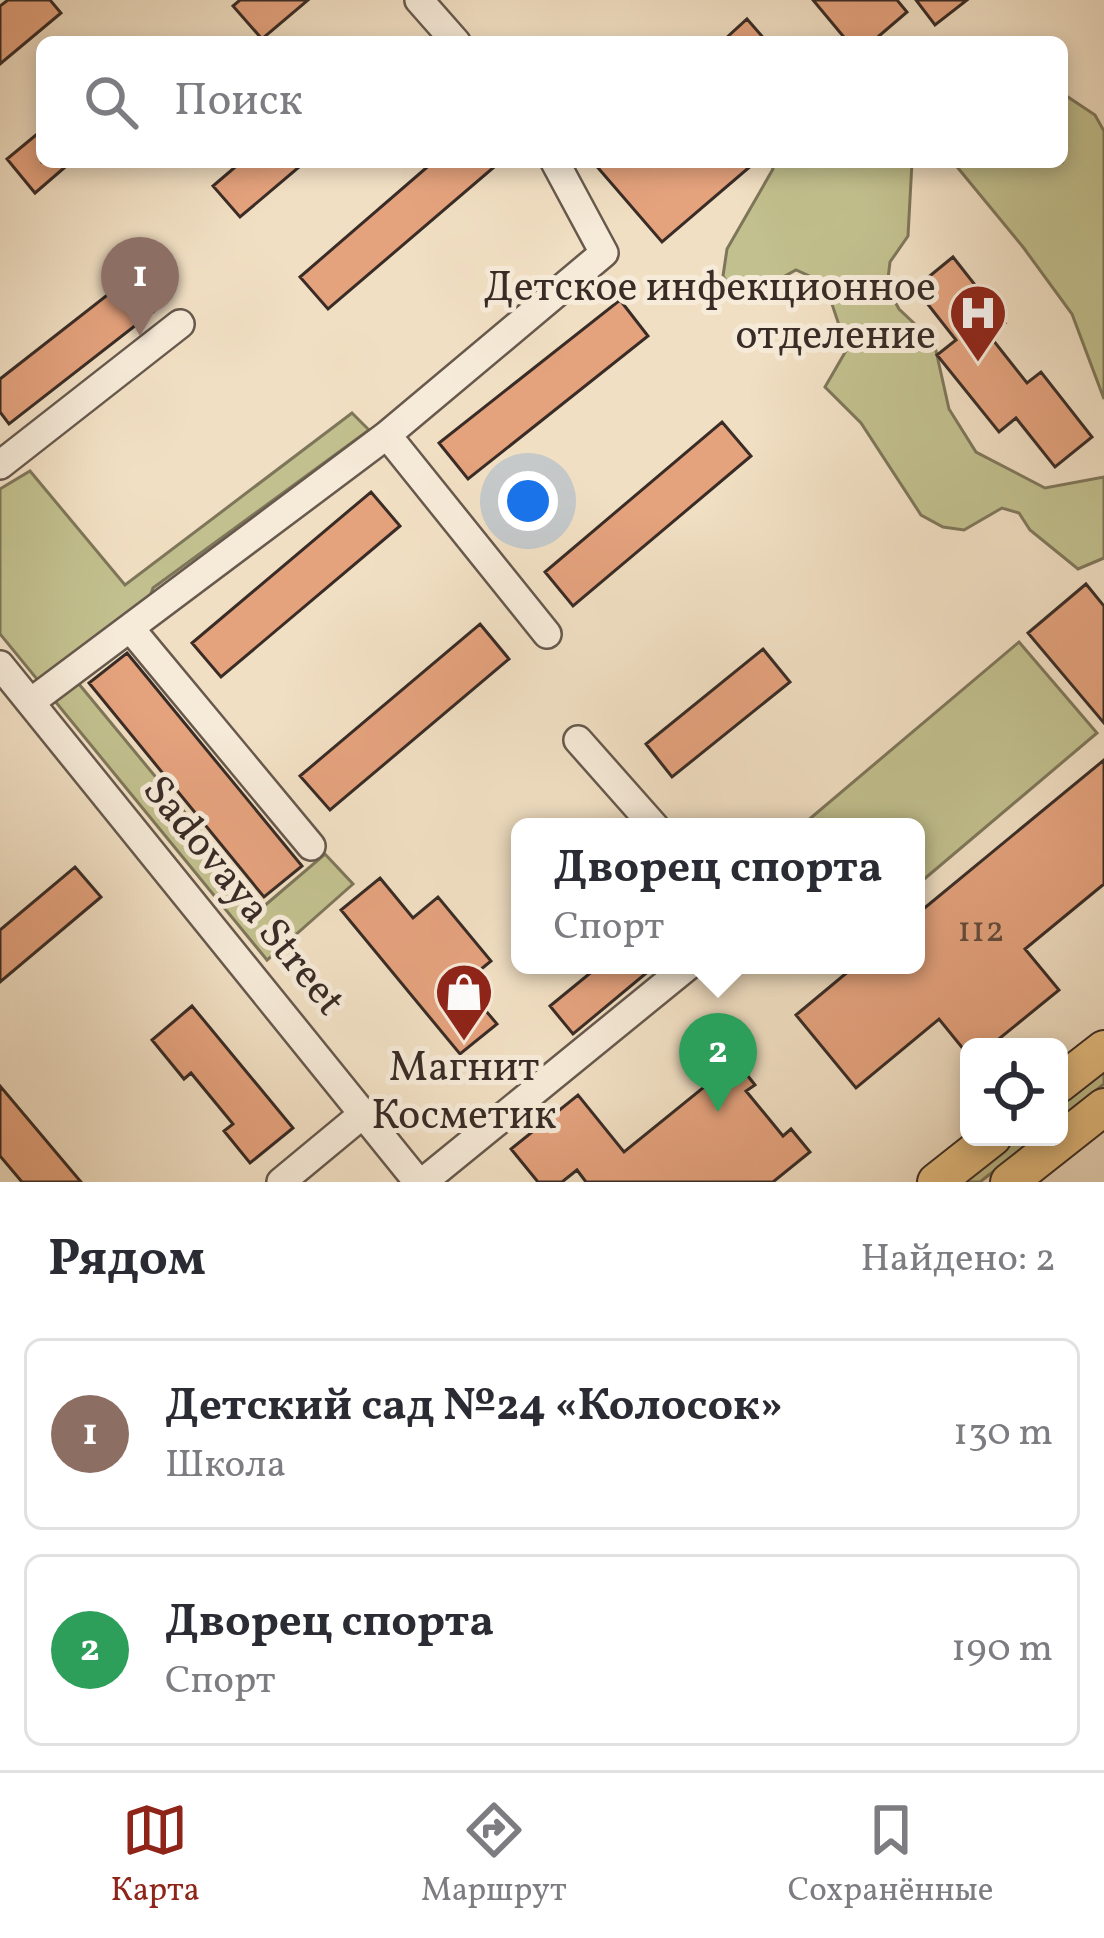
<!DOCTYPE html>
<html lang="ru">
<meta charset="utf-8">
<style>
:root{--surface:#fff;--page:#f7f7f7;--text:#2b2b33;--muted:#7c7c81;--line:#e1e1e2;--accent:#8f2418}
body{margin:0;font-family:Vollkorn,serif;background:var(--page);color:var(--text)}
.controls{position:absolute;right:36px;bottom:36px;display:grid;overflow:hidden;border-radius:18px;box-shadow:0 6px 18px #0003}
.controls button{width:108px;height:108px;display:grid;place-items:center;padding:0;border:0;border-bottom:3px solid var(--line);background:var(--surface);color:var(--text);font:60px sans-serif}
.you{position:absolute;left:528px;top:501px;width:42px;height:42px;margin:-30px;border:9px solid #fff;border-radius:50%;background:#1a73e8;box-shadow:0 0 0 18px #1a73e833}
.badge{display:grid;place-items:center;width:78px;height:78px;border-radius:50%;background:var(--accent);color:#fff;font-size:39px;font-weight:700}
.pin{position:absolute;translate:-50% -99px;filter:drop-shadow(0 3px 6px #0008)}
.pin::after{content:'';position:absolute;top:63px;width:42px;height:36px;background:inherit;clip-path:polygon(0 0,100% 0,50% 100%)}
.popup{position:absolute;left:511px;top:818px;width:414px;height:156px;box-sizing:border-box;display:grid;place-content:center;border-radius:18px;background:var(--surface);filter:drop-shadow(0 3px 9px #0005);font-size:39px;white-space:nowrap;color:var(--muted)}
.popup b{font-size:45px;color:var(--text)}
.popup::after{content:'';position:absolute;left:50%;top:100%;margin-left:-24px;border:24px solid transparent;border-top-color:var(--surface)}
.list{margin:0;padding:0;list-style:none}
h2{display:flex;justify-content:space-between;align-items:center;height:156px;margin:0;padding:0 48px;font-size:51px}
h2 small{font-size:39px;font-weight:400;color:var(--muted)}
.list li{display:grid;grid-template-columns:78px 1fr auto;gap:36px;align-items:center;box-sizing:border-box;height:192px;margin:0 24px 24px;padding:0 24px;border:3px solid var(--line);border-radius:18px}
.list b{display:block;font-size:45px;white-space:nowrap}
.list p{margin:0;font-size:39px;white-space:nowrap;color:var(--muted)}
.list em{font-size:39px;font-style:normal;color:var(--muted)}
.icon{flex:none;width:66px;height:66px;fill:none;stroke:currentColor;stroke-width:2;stroke-linecap:round;stroke-linejoin:round}
.map{position:relative;flex:none;width:1104px;height:1182px;overflow:hidden}
.search{position:absolute;background:var(--surface);box-shadow:0 6px 18px #0003;left:36px;right:36px;top:36px;height:132px;display:flex;align-items:center;gap:30px;box-sizing:border-box;padding:0 42px;border-radius:18px;color:var(--muted);font-size:45px}
.sheet{height:588px;background:var(--surface)}
nav{display:flex;justify-content:space-around;align-items:center;box-sizing:border-box;height:168px;border-top:3px solid var(--line);background:var(--surface);font-size:33px;color:var(--muted)}
nav a{display:grid;justify-items:center;gap:6px}
nav .on{color:var(--accent)}
.map>svg:first-child{display:block}
.green{fill:#c2c08e;stroke:#7e765a;stroke-width:3}
.building{fill:#e4a27d;stroke:#392c26;stroke-width:3}
.lines{fill:none;stroke-linecap:round;stroke-linejoin:round}
.minor-casing{stroke:#67594d;stroke-width:32}
.major-casing{stroke:#392c26;stroke-width:40}
.minor{stroke:#f6ead8;stroke-width:27}
.major{stroke:#e8c082;stroke-width:36}
.labels{text-anchor:middle;dominant-baseline:central;stroke-width:10;stroke-linejoin:round;paint-order:stroke}
.number-label{font-size:36px;fill:#644a3c}
.poi-label{font-size:42px;fill:#392c26;stroke:#f6ead8;text-anchor:end}
.street-label{font-size:42px;fill:#392c26;stroke:#f6ead8}
</style>
<div class="map">
<svg width="1104" height="1182" viewBox="0 0 1104 1182">
<rect width="100%" height="100%" fill="#f1dfc3"/>
<filter id="stains"><feTurbulence type="fractalNoise" baseFrequency=".00167" numOctaves="4"/><feColorMatrix values="0 0 0 0 .2 0 0 0 0 .09 0 0 0 0 .02 0 0 0 .5 -.17"/></filter>
<radialGradient id="worn" r=".72"><stop offset=".6" stop-color="#630" stop-opacity="0"/><stop offset="1" stop-color="#630" stop-opacity=".3"/></radialGradient>
<path class="green" d="M1062,93L1095,115L1104,131V399L1072,314L1023,247L953,162H1062Z
M770,162H912L908,236L890,262L887,287L899,309L934,342L949,409L976,452L1045,488L1104,477V558L1078,569L1030,530L1019,513L1002,508L964,530L943,527L921,515L861,423L825,387L847,349L825,283L796,270L739,301L723,276L727,249L773,169Z
M352,413L369,430L153,588L148,602L74,678L263,907L325,854L353,884L267,960L0,634V489L30,471L125,585Z
M1019,642L1097,733L916,886V827H800Z
M1104,1067V1084L1059,1120V1103Z
M1015,1137H1037L980,1182H958Z"/>
<path class="building" d="M8,0H50L61,13L0,64V6Z
M240,0H308L262,39L233,6Z
M813,0H897L907,12L872,42H848Z
M916,0H967L935,25Z
M747,19L767,42H726L724,40Z
M42,130V162H71L35,193L7,159Z
M241,162H305L240,217L213,186Z
M433,162H500L328,309L300,277Z
M593,162H750L752,165L662,242Z
M953,257L1005,323L989,335L1027,383L1041,372L1092,437L1055,467L1016,418L999,432L937,355L956,340L915,288Z
M129,278L154,311L9,424L0,412V379Z
M620,300L648,336L468,479L439,443Z
M722,422L751,456L573,606L545,572Z
M371,492L400,526L221,677L192,643Z
M1086,584L1104,606V723L1028,633Z
M480,624L509,659L330,810L300,776Z
M763,649L790,682L672,777L646,744Z
M127,653L302,866L264,897L89,683Z
M1104,760V884L1025,949L1059,990L989,1047H969V1056L939,1019L856,1088L796,1015L856,965H916V915Z
M75,867L101,897L0,982V930Z
M380,878L413,918L438,897L491,961L463,984L497,1024L460,1054L341,910Z
M600,965H656L573,1034L550,1006Z
M192,1006L293,1128L250,1163L224,1131L233,1124L191,1073L184,1079L152,1040Z
M736,1061L755,1085L746,1091L783,1136L791,1129L810,1152L773,1182H586L577,1170L562,1182H538L511,1149L578,1095L624,1152Z
M0,1086L81,1182H22L0,1156Z"/>
<g class="lines">
<defs>
<path id="minor" d="M419,0L456,42
M387,435L547,634
M0,465L180,324
M130,628L311,846
M0,665L418,1182
M31,702L387,435L604,253L555,162
M578,740L655,827
M281,1182L363,1114
M423,1182L689,965"/>
<path id="major" d="M1059,1084L1104,1049
M936,1182L993,1137
M1009,1182L1104,1107"/>
</defs>
<use href="#minor" class="minor-casing"/>
<use href="#major" class="major-casing"/>
<use href="#minor" class="minor"/>
<use href="#major" class="major"/>
</g>
<defs>
<symbol id="hospital-pin" viewBox="-11 -11 22 30"><path d="M0 17L-7.5 6A9.5 9.5 0 1 1 7.5 6Z" fill="#8f2418" stroke="#f6ead8"/><path d="M-5-5h3v3.5h4V-5h3V5h-3V1.5h-4V5h-3Z" fill="#fff"/></symbol>
<symbol id="shop-pin" viewBox="-11 -11 22 30"><path d="M0 17L-7.5 6A9.5 9.5 0 1 1 7.5 6Z" fill="#8f2418" stroke="#f6ead8"/><path d="M-5-2.5h2.3a2.7 3.5 0 0 1 5.4 0H5L5.5 6h-11ZM-1.5-2.5h3a1.5 2.3 0 0 0-3 0Z" fill="#fff"/></symbol>
</defs>
<g fill-rule="evenodd">
<use href="#hospital-pin" x="945" y="280" width="66" height="90"/>
<use href="#shop-pin" x="431" y="959" width="66" height="90"/>
</g>
<g class="labels">
<g class="number-label">
<text x="981" y="932">112</text>
</g>
<g class="poi-label">
<text x="936" y="289">Детское инфекционное<tspan x="936" dy="48">отделение</tspan></text>
<text x="464" y="1069" text-anchor="middle">Магнит<tspan x="464" dy="48">Косметик</tspan></text>
</g>
<g class="street-label">
<text transform="translate(242 897) rotate(51)">Sadovaya Street</text>
</g>
</g>
<rect width="100%" height="100%" filter="url(#stains)"/>
<rect width="100%" height="100%" fill="url(#worn)"/>
</svg>
<div class="controls">
<button><svg class="icon" aria-label="locate" viewBox="0 0 24 24"><circle cx="12" cy="12" r="6"/><path d="M12 2v4M12 18v4M2 12h4M18 12h4"/></svg></button>
</div>
<div class="you"></div>
<div class="pin badge" style="left:140px;top:336px;background:#8d6e63">1</div>
<div class="pin badge" style="left:718px;top:1112px;background:#2e9e5b">2</div>
<div class="popup"><b>Дворец спорта</b>Спорт</div>
<div class="search"><svg class="icon" aria-label="search" viewBox="0 0 24 24"><circle cx="10" cy="10" r="6"/><path d="M15 15l6 6"/></svg>Поиск</div>
</div>
<section class="sheet">
<h2>Рядом<small>Найдено: 2</small></h2>
<ul class="list">
<li><span class="badge" style="background:#8d6e63">1</span><div><b>Детский сад №24 «Колосок»</b><p>Школа</p></div><em>130 m</em></li>
<li><span class="badge" style="background:#2e9e5b">2</span><div><b>Дворец спорта</b><p>Спорт</p></div><em>190 m</em></li>
</ul>
</section>
<nav>
<a class="on"><svg class="icon" aria-label="map" viewBox="0 0 24 24"><path d="M3 6l6-2 6 2 6-2v14l-6 2-6-2-6 2zM9 4v14M15 6v14"/></svg>Карта</a>
<a><svg class="icon" aria-label="directions" viewBox="0 0 24 24"><path d="M12 3l9 9-9 9-9-9zM9 14v-3h6M13 9l2 2-2 2"/></svg>Маршрут</a>
<a><svg class="icon" aria-label="saved" viewBox="0 0 24 24"><path d="M7 4h10v16l-5-4-5 4z"/></svg>Сохранённые</a>
</nav>
